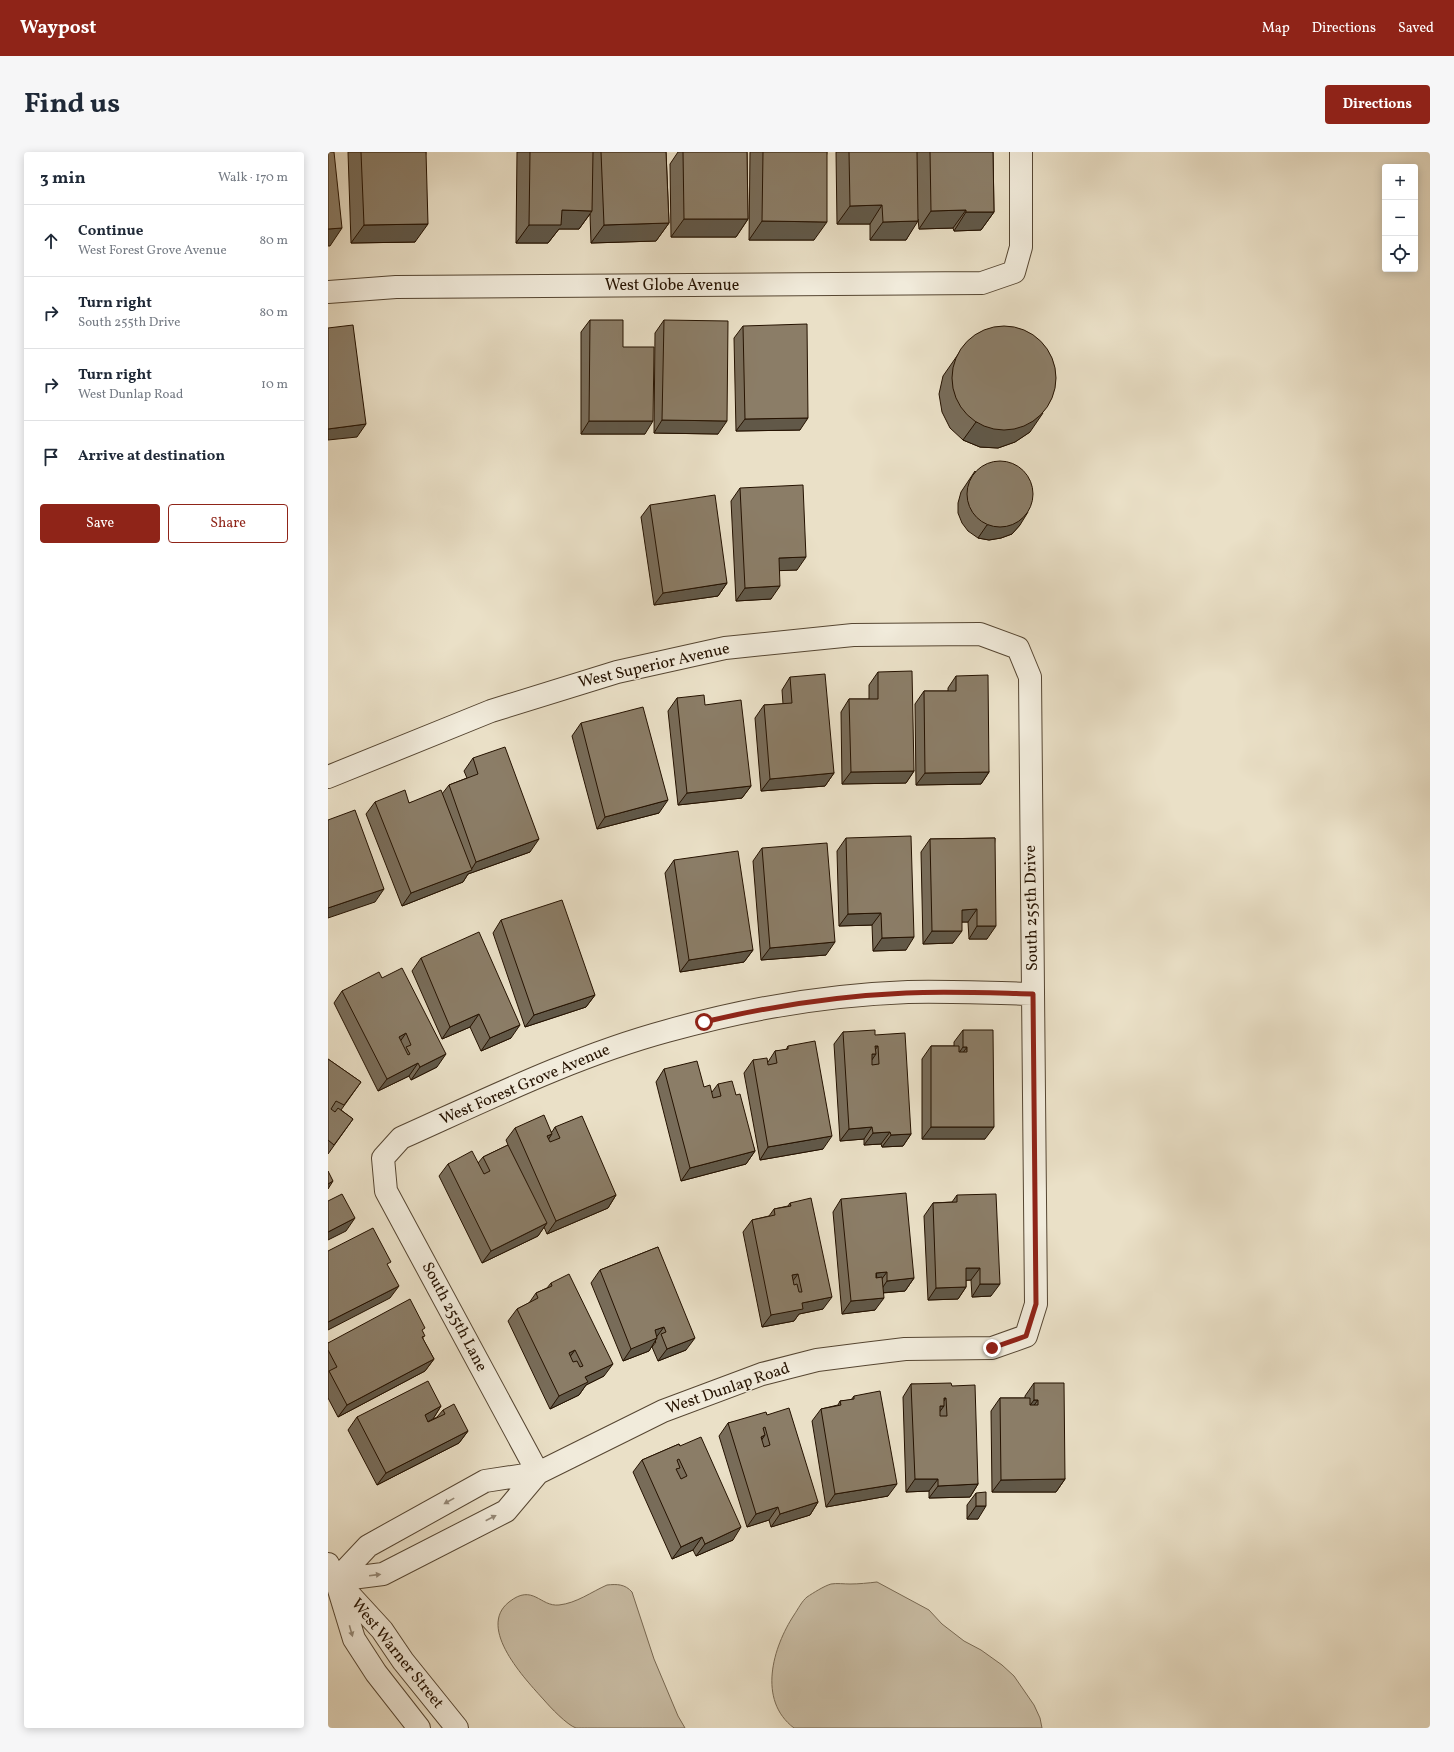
<!DOCTYPE html>
<meta charset="utf-8">
<style>
:root{--surface:#fff;--page:#f6f6f7;--text:#1f2937;--muted:#747a83;--line:#e0e1e3;--accent:#8f2418}
body{margin:0;font-family:Vollkorn,serif;background:var(--page);color:var(--text)}
.controls{position:absolute;right:12px;top:12px;display:grid;overflow:hidden;border-radius:4px;box-shadow:0 2px 10px #0003}
.controls button{width:36px;height:36px;display:grid;place-items:center;padding:0;border:0;border-bottom:1px solid var(--line);background:var(--surface);color:var(--text);font:20px sans-serif}
.stop{position:absolute;width:12px;height:12px;margin:-9px;border:3px solid #8f2418;border-radius:50%;background:#fff}
.stop.end{background:#8f2418;border-color:#fff;box-shadow:0 1px 4px #0008}
.list{margin:0;padding:0;list-style:none}
h2{display:flex;justify-content:space-between;align-items:center;height:52px;margin:0;padding:0 16px;font-size:17px}
h2 small{font-size:13px;font-weight:400;color:var(--muted)}
.list li{display:grid;grid-template-columns:26px 1fr auto;gap:12px;align-items:center;box-sizing:border-box;height:72px;padding:0 16px;border-top:1px solid var(--line)}
.list b{display:block;font-size:15px;white-space:nowrap}
.list p{margin:0;font-size:13px;white-space:nowrap;color:var(--muted)}
.list em{font-size:13px;font-style:normal;color:var(--muted)}
.actions{display:flex;gap:8px;padding:12px 16px}
.actions a{flex:1;padding:9px 0;border:1px solid var(--accent);border-radius:4px;text-align:center;font-size:14px;color:var(--accent)}
.actions .main{background:var(--accent);color:#fff}
.icon{flex:none;width:22px;height:22px;fill:none;stroke:currentColor;stroke-width:2;stroke-linecap:round;stroke-linejoin:round}
.map{position:relative;flex:none;width:1102px;height:1576px;overflow:hidden;border-radius:4px}
header{display:flex;align-items:center;gap:24px;box-sizing:border-box;height:56px;padding:0 20px;background:var(--accent);color:#fff}
header strong{font-size:19px}
nav{display:flex;gap:22px;margin-inline-start:auto;font-size:14px}
.intro{display:flex;align-items:center;justify-content:space-between;box-sizing:border-box;height:96px;padding:0 24px}
h1{margin:0;font-size:28px}
.button{padding:10px 18px;border-radius:4px;background:var(--accent);color:#fff;font-size:14px;font-weight:700}
main{display:flex;gap:24px;padding:0 24px}
aside{flex:1;background:var(--surface);border-radius:4px;box-shadow:0 2px 10px #0003}
.map>svg:first-child{display:block}
.green{fill:#c9bda5;stroke:#776852}
.lines{fill:none;stroke-linecap:round;stroke-linejoin:round}
.minor-casing{stroke:#564632;stroke-width:24}
.tertiary-casing{stroke:#564632;stroke-width:24}
.minor{stroke:#f1ebdb;stroke-width:22}
.tertiary{stroke:#f1ebdb;stroke-width:22}
.wall{fill:#786c59;stroke:#251200}
.shaded-wall{fill:#615848;stroke:#251200}
.building{fill:#8b7d67;stroke:#251200;fill-rule:evenodd}
.oneway{fill:#958978}
.route{stroke:#8f2418;stroke-width:5}
.labels{text-anchor:middle;dominant-baseline:central;stroke-width:3;stroke-linejoin:round;paint-order:stroke}
.street-label{font-size:16px;fill:#251200;stroke:#f1ebdb}
</style>
<header>
<strong>Waypost</strong>
<nav><a>Map</a><a>Directions</a><a>Saved</a></nav>
</header>
<div class="intro"><h1>Find us</h1><a class="button">Directions</a></div>
<main>
<aside>
<h2>3 min<small>Walk · 170 m</small></h2>
<ul class="list">
<li><svg class="icon" aria-label="ahead" viewBox="0 0 24 24"><path d="M12 20V5M6 11l6-6 6 6"/></svg><div><b>Continue</b><p>West Forest Grove Avenue</p></div><em>80 m</em></li>
<li><svg class="icon" aria-label="right" viewBox="0 0 24 24"><path d="M7 20v-9h11M14 6l5 5-5 5"/></svg><div><b>Turn right</b><p>South 255th Drive</p></div><em>80 m</em></li>
<li><svg class="icon" aria-label="right" viewBox="0 0 24 24"><path d="M7 20v-9h11M14 6l5 5-5 5"/></svg><div><b>Turn right</b><p>West Dunlap Road</p></div><em>10 m</em></li>
<li><svg class="icon" aria-label="arrive" viewBox="0 0 24 24"><path d="M6 21V4h12l-3 4 3 4H6"/></svg><div><b>Arrive at destination</b></div></li>
</ul>
<div class="actions"><a class="main">Save</a><a>Share</a></div>
</aside>
<div class="map">
<svg width="1102" height="1576" viewBox="0 0 1102 1576">
<rect width="100%" height="100%" fill="#eae0c7"/>
<filter id="stains"><feTurbulence type="fractalNoise" baseFrequency=".005" numOctaves="4"/><feColorMatrix values="0 0 0 0 .2 0 0 0 0 .09 0 0 0 0 .02 0 0 0 .5 -.17"/></filter>
<radialGradient id="worn" r=".72"><stop offset=".6" stop-color="#630" stop-opacity="0"/><stop offset="1" stop-color="#630" stop-opacity=".3"/></radialGradient>
<path class="green" d="M549,1430L601,1458L614,1472L636,1489L653,1498L674,1513L686,1524L706,1553L712,1566L714,1576H466C429,1548 445,1495 466,1463C470,1457 474,1449 479,1445C485,1441 496,1434 503,1432C509,1431 516,1432 522,1432C531,1432 540,1431 549,1430Z
M279,1433C289,1432 297,1432 304,1440L326,1507L350,1564L357,1576C329,1576 300,1576 272,1576C265,1576 254,1576 248,1576C239,1573 222,1555 216,1548C198,1528 148,1476 181,1450C205,1431 212,1455 231,1453C249,1451 263,1440 279,1433Z"/>
<g class="lines">
<defs>
<path id="minor" d="M0,140L68,135L654,131L686,120L693,95V0
M0,625L163,559L289,520L397,496L525,483L652,482L690,496L702,525L708,1152L698,1184L664,1196L577,1197L536,1202L489,1208L434,1222L335,1259L210,1321L157,1329L40,1394L8,1428
M210,1321L58,1039L55,1006L73,986C160,947 247,904 339,879C417,857 499,843 580,840C622,839 663,841 705,842
M8,1428L55,1422L178,1359L210,1321"/>
<path id="tertiary" d="M0,1412L8,1428L26,1487L48,1521L91,1576
M8,1428L54,1478L75,1509L129,1576"/>
</defs>
<use href="#minor" class="minor-casing"/>
<use href="#tertiary" class="tertiary-casing"/>
<use href="#minor" class="minor"/>
<use href="#tertiary" class="tertiary"/>
</g>
<path class="wall" d="M20,0H98L87,90L23,91Z
M189,0H338L341,71L328,89L263,91L262,62L251,77H231L220,91H188Z
M350,0H419L420,67L408,85H343L342,12Z
M422,0H499L486,88H421Z
M508,0H665L666,60L653,78L626,79L625,76L591,77L590,67L578,88H542V72H509Z
M262,168L295,195L317,282H253V180Z
M336,168L390,282L326,281L327,181Z
M415,174L472,278L408,279L406,186Z
M638,191L702,280L687,290L670,296L652,295L635,288L622,276L614,260L611,242L615,224Z
M647,319L692,373L684,382L673,386L661,388L650,386L640,379L634,371L630,361V351L633,340Z
M412,336L469,418H451L443,447L408,449L403,349Z
M322,353L399,431L390,444L326,453L313,365Z
M550,520L586,619L578,631L514,632L513,560L521,547H541V533Z
M628,524L661,620L653,632L588,633L587,552L596,539H620V536Z
M462,525L506,621L497,634L433,639L427,566L436,553L455,552L454,538Z
M349,546L377,553L423,634L414,646L350,653L340,559Z
M253,571L331,661L269,677L244,584Z
M145,606L202,700L140,722L135,730L74,754L38,662L47,650L81,651L114,642L121,633L139,626L136,619Z
M518,686L578,798L545,799L544,773L511,774L509,699Z
M667,686L659,787H641L640,770H634L625,791L595,792L593,700L602,687Z
M434,696L498,803L433,808L425,709Z
M346,708L425,798L416,810L352,820L337,721Z
M173,768L267,843L258,855L197,875L165,781Z
M93,806L183,886L153,899L142,875L114,887L84,819Z
M54,826L109,915L83,928L81,924L50,939L6,851L14,839Z
M635,878L657,987H594V907L603,894H626V890Z
M515,880L547,883L583,982L575,994L554,995L553,992L536,993V987L512,989L506,892Z
M460,894L495,997L432,1008L416,921L425,908L440,910L447,899L458,898Z
M0,907L33,930L13,958L25,967L0,1002Z
M336,917L376,935L384,940L390,932L408,943L427,999L418,1012L353,1029L328,930Z
M227,975L288,1043L280,1056L219,1082L216,1075L210,1084L154,1111L111,1024L120,1012L150,1011L155,1005L180,993L178,988L187,976L224,980Z
M629,1043L663,1144L644,1145L643,1128H638V1135L630,1147L600,1148L596,1064L605,1051L624,1050Z
M513,1047L586,1126L577,1139L555,1141L547,1158L514,1162L505,1060Z
M462,1051L495,1157L471,1162L466,1169L434,1175L415,1080L424,1068L441,1064L446,1057L460,1054Z
M330,1095L358,1198L330,1209L324,1195L328,1190L327,1189L321,1199L295,1209L263,1131L272,1118Z
M223,1131L276,1224L258,1233L251,1243L222,1257L180,1169L189,1157L201,1151L208,1141L219,1136Z
M95,1180V1187L106,1207L97,1219L10,1265L0,1246V1191Z
M706,1231L737,1327L728,1340H664L663,1259L672,1246H697V1244Z
M583,1232L624,1234L650,1332L642,1345L601,1346V1339L578,1340L575,1245Z
M526,1244L560,1344L498,1355L484,1269L493,1257L510,1253L512,1249L523,1248Z
M113,1254L105,1267L100,1269V1270L109,1265L115,1258L140,1279L131,1291L49,1333L20,1278L29,1265Z
M439,1263L490,1350L482,1363L443,1375L441,1368L419,1375L391,1284L400,1271Z
M351,1292L405,1388L368,1404L365,1398L344,1407L305,1320L314,1308Z
M648,1341L650,1367H639V1353Z"/>
<path class="shaded-wall" d="M554,53L542,72H509L522,54Z
M234,58L264,59L251,77H231L220,91H188L201,73Z
M638,58L625,76L591,77L603,59Z
M638,60H666L653,78L626,79Z
M356,67H420L408,85H343Z
M434,69L499,70L486,88H421Z
M590,69L578,88H542L555,70Z
M341,71L328,89L263,91L276,73Z
M100,72L87,90L23,91L36,73Z
M14,76L2,94H0V77Z
M715,261L702,280L687,290L670,296L652,295L635,288L648,270Z
M480,266L472,278L408,279L417,267Z
M334,268L399,269L390,282L326,281Z
M261,269H325L317,282H253Z
M38,272L29,285L0,288V277Z
M700,360L692,373L684,382L673,386L661,388L650,386L659,373Z
M478,405L469,418L442,419L451,406Z
M399,431L390,444L326,453L335,441Z
M452,434L443,447L408,449L417,436Z
M586,619L578,631L514,632L523,620Z
M661,620L653,632L588,633L597,621Z
M506,621L497,634L433,639L442,627Z
M423,634L414,646L350,653L359,641Z
M340,648L331,661L269,677L277,665Z
M211,687L202,700L140,722L135,730L74,754L83,741L143,718L148,710Z
M56,737L47,750L0,766V756Z
M649,757L640,770H625L634,758Z
M553,761L544,773L511,774L520,762Z
M649,774H668L659,787H641Z
M604,779H634L625,791L595,792Z
M586,785L578,798L545,799L554,786Z
M507,790L498,803L433,808L442,796Z
M425,798L416,810L352,820L361,808Z
M267,843L258,855L197,875L206,863Z
M151,862L142,875L114,887L122,875Z
M192,873L183,886L153,899L162,886Z
M78,881L69,894L71,885Z
M547,894H550L544,902H548L539,915Z
M635,895H639L630,908H626Z
M118,902L109,915L83,928L92,915Z
M90,911L81,924L50,939L59,927Z
M544,975L536,987L512,989L521,977Z
M603,975H666L657,987H594Z
M562,980L553,992L536,993L545,981Z
M224,982L216,994L219,984Z
M583,982L575,994L554,995L563,983Z
M504,984L495,997L432,1008L440,995Z
M427,999L418,1012L353,1029L362,1016Z
M5,1029L0,1037V1032Z
M288,1043L280,1056L219,1082L228,1069Z
M27,1066L18,1079L0,1088V1080Z
M219,1071L210,1084L154,1111L163,1099Z
M638,1116H652L643,1128L629,1129Z
M559,1120L550,1132L548,1121Z
M470,1122L461,1134L464,1123Z
M586,1126L577,1139L551,1141L559,1129Z
M652,1132H672L663,1144L644,1145Z
M71,1134L62,1146L0,1178V1170Z
M638,1135L630,1147L600,1148L608,1136Z
M504,1145L495,1157L471,1162L466,1169L434,1175L443,1163L474,1151Z
M556,1146L547,1158L514,1162L523,1149Z
M336,1175L327,1187L329,1186L321,1199L295,1209L303,1197L327,1178Z
M367,1186L358,1198L330,1209L339,1197Z
M247,1198L238,1210L241,1201Z
M106,1207L97,1219L10,1265L19,1253Z
M285,1212L276,1224L258,1233L251,1243L222,1257L231,1244L257,1225Z
M616,1246H618L612,1254H616L607,1266L603,1267Z
M706,1248H710L701,1260H697Z
M113,1254L105,1267L88,1276L97,1263Z
M140,1279L131,1291L49,1333L58,1321Z
M437,1283L428,1296L433,1285Z
M587,1327H610L601,1339L578,1340Z
M737,1327L728,1340H664L673,1328Z
M569,1332L560,1344L498,1355L507,1342Z
M650,1332L642,1345L601,1346L610,1334Z
M490,1350L482,1363L443,1375L452,1362Z
M648,1354H658L650,1367H639Z
M450,1355L441,1368L419,1375L428,1362Z
M413,1375L405,1388L368,1404L377,1392Z
M374,1385L365,1398L344,1407L353,1395Z"/>
<path class="building" d="M0,0H6L14,76L0,77Z
M33,0H98L100,72L36,73Z
M202,0H265L264,59L234,58L233,73H201Z
M273,0H338L341,71L276,73Z
M355,0H419L420,67H356Z
M435,0H499V70L434,69Z
M521,0H589L590,69L555,70L554,53L522,54Z
M602,0H665L666,60H638V58L603,59Z
M262,168H295V195H326L325,269H261Z
M336,168L400,169L399,269L334,268Z
M479,172L480,266L417,267L415,174Z
M25,173L38,272L0,277V176Z
M624 226a52 52 0 1 1 104 0a52 52 0 1 1-104 0Z
M639 342a33 33 0 1 1 66 0a33 33 0 1 1-66 0Z
M475,333L478,405L451,406L452,434L417,436L412,336Z
M387,343L399,431L335,441L322,353Z
M584,519L586,619L523,620L521,547H550V520Z
M497,522L506,621L442,627L436,553L464,551L462,525Z
M660,523L661,620L597,621L596,539H628V524Z
M376,543L377,553L413,548L423,634L359,641L349,546Z
M315,555L340,648L277,665L253,571Z
M177,595L211,687L148,710L121,633L150,622L145,606Z
M77,638L81,651L113,638L144,718L83,741L47,650Z
M27,658L56,737L0,756V668Z
M583,684L586,785L554,786L553,761L520,762L518,686Z
M667,686L668,774H649V757L634,758V779H604L602,687Z
M499,691L507,790L442,796L434,696Z
M410,699L425,798L361,808L346,708Z
M234,748L267,843L206,863L173,768Z
M151,780L192,873L162,886L151,862L122,875L93,806Z
M74,816L118,902L92,915L90,911L59,927L14,839L51,820L54,826ZM78,881L83,893L78,895L82,902L80,903L71,885Z
M547,878V883L577,881L583,982L563,983L562,980L545,981L544,975L521,977L515,880ZM547,894H550L551,912L544,913V902H548Z
M635,878H665L666,975H603V894H631V900H639V895H635Z
M487,889L504,984L440,995L425,908L439,906L440,913L449,911L447,899L460,897V894Z
M0,907L33,930L16,953L8,949L3,957L7,960L10,956L25,967L6,993L0,988Z
M369,909L376,935L382,933L385,946L393,944L390,932L404,929L408,943L412,942L427,999L362,1016L336,917Z
M216,963L224,982L219,984L222,990L232,986L227,975L254,964L288,1043L228,1069L187,976Z
M180,993L219,1071L163,1099L120,1012L144,999L156,1022L162,1019L155,1005Z
M0,1019L5,1029L0,1032Z
M578,1041L586,1126L559,1129V1120L548,1121V1126L554,1125L556,1146L523,1149L513,1047Z
M14,1042L27,1066L0,1080V1049Z
M668,1042L672,1132H652V1116H638V1135L608,1136L605,1051L629,1050V1043Z
M483,1046L504,1145L474,1151L475,1157L443,1163L424,1068L447,1063L446,1057L463,1054L462,1051ZM470,1122L474,1140H471L469,1132L466,1133L464,1123Z
M45,1076L63,1110L59,1112L71,1134L0,1170V1099Z
M330,1095L367,1186L339,1197L333,1182L338,1180L336,1175L327,1178L329,1186L303,1197L272,1118Z
M241,1122L285,1212L257,1225L260,1230L231,1244L189,1157L210,1146L208,1141L224,1134L223,1131ZM247,1198L255,1214L252,1215L249,1209L245,1210L241,1201Z
M82,1147L97,1176L94,1178L97,1184L94,1185L106,1207L19,1253L1,1219L9,1215L0,1198V1191Z
M100,1229L113,1254L97,1263L100,1270L117,1262L115,1258L126,1252L140,1279L58,1321L29,1265Z
M623,1231L624,1234L647,1233L650,1332L610,1334V1327H587L583,1232ZM616,1246H618L619,1264H612V1254H616Z
M706,1231H736L737,1327L673,1328L672,1246H702V1253H710V1248H706Z
M552,1239L569,1332L507,1342L493,1257L513,1253L512,1249L526,1247V1244Z
M461,1256L490,1350L452,1362L450,1355L428,1362L400,1271L438,1260L439,1263ZM437,1275L442,1293L436,1295L433,1285L437,1283L435,1276Z
M373,1285L413,1375L377,1392L374,1385L353,1395L314,1308L351,1292L352,1294ZM351,1307L359,1324L353,1327L348,1317L352,1316L349,1308Z
M658,1340V1354H648V1341Z"/>
<defs><path id="oneway-solid" d="M-6-.8H1V-3.2L6.5 0L1 3.2V.8H-6Z"/></defs>
<g class="oneway">
<use href="#oneway-solid" transform="translate(121 1349) rotate(151)"/>
<use href="#oneway-solid" transform="translate(163 1366) rotate(-27)"/>
<use href="#oneway-solid" transform="translate(47 1423) rotate(-7)"/>
<use href="#oneway-solid" transform="translate(23 1479) rotate(74)"/>
</g>
<g class="lines">
<path class="route" d="M376,870C443,854 510,844 578,841C620,839 663,841 705,842L708,1152L698,1184L664,1196"/>
</g>
<g class="labels">
<g class="street-label">
<text x="344" y="134">West Globe Avenue</text>
<text transform="translate(326 514) rotate(-13)">West Superior Avenue</text>
<text transform="translate(704 756) rotate(-91)">South 255th Drive</text>
<text transform="translate(197 933) rotate(-23)">West Forest Grove Avenue</text>
<text transform="translate(126 1165) rotate(62)">South 255th Lane</text>
<text transform="translate(400 1237) rotate(-19)">West Dunlap Road</text>
<text transform="translate(69 1502) rotate(51)">West Warner Street</text>
</g>
</g>
<rect width="100%" height="100%" filter="url(#stains)"/>
<rect width="100%" height="100%" fill="url(#worn)"/>
</svg>
<div class="controls">
<button>+</button>
<button>−</button>
<button><svg class="icon" aria-label="locate" viewBox="0 0 24 24"><circle cx="12" cy="12" r="6"/><path d="M12 2v4M12 18v4M2 12h4M18 12h4"/></svg></button>
</div>
<div class="stop" style="left:376px;top:870px"></div>
<div class="stop end" style="left:664px;top:1196px"></div>
</div>
</main>
